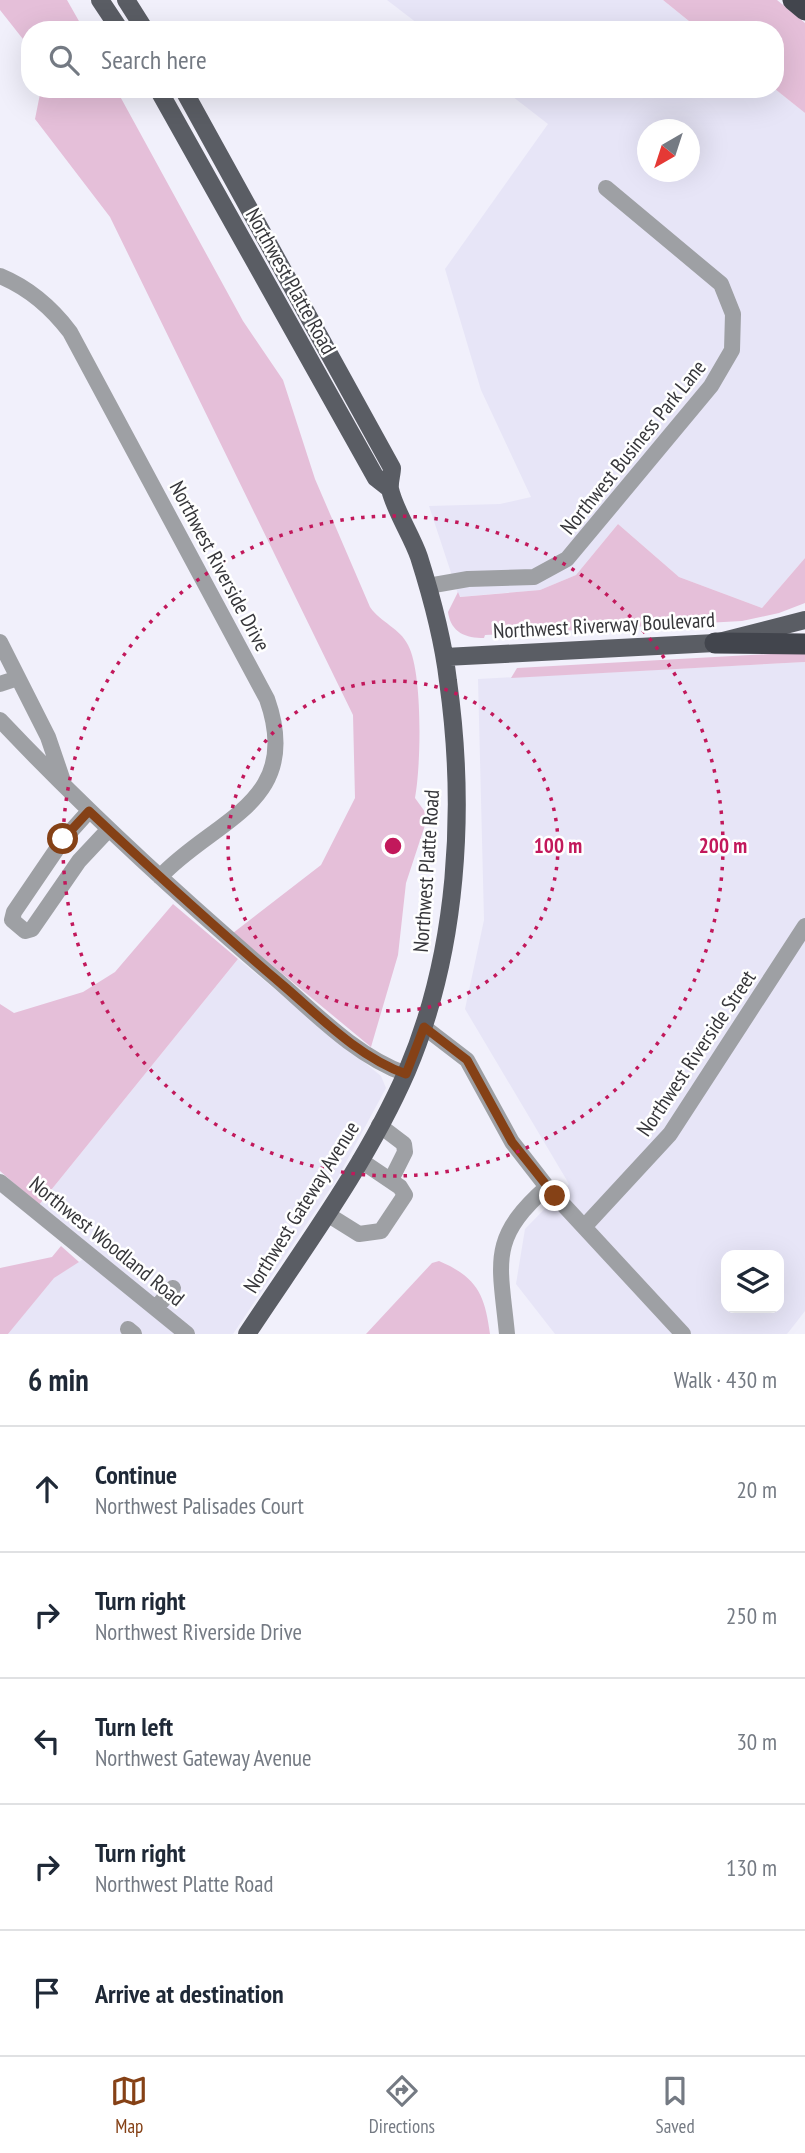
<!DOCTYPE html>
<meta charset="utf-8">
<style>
:root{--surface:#fff;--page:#f6f6f7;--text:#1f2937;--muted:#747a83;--line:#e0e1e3;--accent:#854116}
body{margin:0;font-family:"PT Sans Narrow",sans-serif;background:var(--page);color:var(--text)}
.controls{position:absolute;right:21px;bottom:21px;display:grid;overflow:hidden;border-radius:14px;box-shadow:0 7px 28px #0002}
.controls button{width:63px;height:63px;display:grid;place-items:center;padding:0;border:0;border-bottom:2px solid var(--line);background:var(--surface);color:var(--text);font:35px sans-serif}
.compass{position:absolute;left:637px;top:119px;width:63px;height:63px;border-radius:50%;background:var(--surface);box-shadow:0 7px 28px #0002;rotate:219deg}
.stop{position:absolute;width:21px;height:21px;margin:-16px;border:5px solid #854116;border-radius:50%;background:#fff}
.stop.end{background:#854116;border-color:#fff;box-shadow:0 2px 7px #0008}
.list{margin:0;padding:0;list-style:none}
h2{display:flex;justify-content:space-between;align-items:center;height:91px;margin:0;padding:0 28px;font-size:30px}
h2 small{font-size:23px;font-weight:400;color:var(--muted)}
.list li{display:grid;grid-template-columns:46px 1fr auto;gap:21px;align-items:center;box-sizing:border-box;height:126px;padding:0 28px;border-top:2px solid var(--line)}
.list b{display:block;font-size:26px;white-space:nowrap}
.list p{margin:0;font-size:23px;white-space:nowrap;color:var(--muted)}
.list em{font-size:23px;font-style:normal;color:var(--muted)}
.icon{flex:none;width:38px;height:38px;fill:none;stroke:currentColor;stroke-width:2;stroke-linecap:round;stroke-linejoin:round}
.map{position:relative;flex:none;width:805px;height:1334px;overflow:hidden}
.search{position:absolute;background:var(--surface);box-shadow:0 7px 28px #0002;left:21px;right:21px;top:21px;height:77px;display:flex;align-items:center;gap:18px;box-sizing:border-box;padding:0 24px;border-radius:28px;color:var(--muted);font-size:26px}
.sheet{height:721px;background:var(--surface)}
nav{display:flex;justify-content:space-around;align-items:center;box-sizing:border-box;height:98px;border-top:2px solid var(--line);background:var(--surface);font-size:19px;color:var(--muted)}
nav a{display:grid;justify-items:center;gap:4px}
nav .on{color:var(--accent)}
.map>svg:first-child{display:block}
.built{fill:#e7e5f7;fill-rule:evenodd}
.green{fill:#e5bfd9}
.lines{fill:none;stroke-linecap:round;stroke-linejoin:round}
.minor{stroke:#9ea0a4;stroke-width:16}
.major{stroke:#5a5d64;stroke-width:18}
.highway{stroke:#42454d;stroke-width:21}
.route{stroke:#854116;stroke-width:9}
.ring{fill:none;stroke:#c2185b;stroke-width:3.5;stroke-dasharray:3.5 7}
.labels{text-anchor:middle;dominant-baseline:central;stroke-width:5;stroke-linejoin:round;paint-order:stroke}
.street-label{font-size:21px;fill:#36363a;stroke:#fff}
.centre{fill:#c2185b;stroke:#fff;stroke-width:3.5}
.ring-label{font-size:21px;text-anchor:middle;font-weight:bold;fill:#c2185b;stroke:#fff;stroke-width:5;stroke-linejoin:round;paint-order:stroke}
</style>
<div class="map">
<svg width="805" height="1334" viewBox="0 0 805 1334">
<rect width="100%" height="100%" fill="#f1f0fb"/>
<path class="built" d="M387,0H663L700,30H426Z
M503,89H775L805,113V558L762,608L679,577L618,524L576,575L540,590L459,597L429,506L500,504L531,497L481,390L445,269L548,124ZM648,130H690V172H648Z
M805,662V1311L787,1334H555L516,1284L525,1229L569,1184L465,1009L484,920L478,679ZM726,1255H779V1308H726Z
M238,959L381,1076L386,1088L338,1177L233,1334H196L39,1205Z
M85,1258L176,1334H8L54,1277Z"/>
<path class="green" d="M0,0H67L84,30H30V48L0,10Z
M663,0H777L805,23V113L775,89V30H700Z
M41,89H116L243,321L283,380L315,479L370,607C381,623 400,628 408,645C423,673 421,766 415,798L428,816L406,883L398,955L371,1047L233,933L321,865L355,798L353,715L110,217L35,119Z
M618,524L679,577L762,608L805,558V603L779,613L742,621L485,635L484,638C466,638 451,633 448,612L458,592L460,597L540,590L576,575Z
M805,652V662L511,678L517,668Z
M173,904L238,959L39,1205L0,1171V1004L14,1013L83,992L115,972Z
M61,1246L79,1262L54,1278L8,1334H0V1268L52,1257Z
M439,1261C477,1277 485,1295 490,1334H366L432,1263Z"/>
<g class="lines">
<path class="minor" d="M0,276C29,288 51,307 70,332L267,699C304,803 214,819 160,877
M428,586L468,579L534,577L567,559L711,386L732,350L733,314L721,284L606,188
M0,642L48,737L62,778
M0,684L18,678
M0,720C87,812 181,898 277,980C316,1014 356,1056 406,1074
M89,811L63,840L14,912L12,920L25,931L32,929L79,861L109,829
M424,1027L467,1060L512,1142L547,1187L683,1334
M379,1125L404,1144L405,1152L391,1180
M0,1182L187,1334
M327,1214L359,1234L381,1231L405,1195L400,1187L360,1160
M584,1227L670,1134L805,926
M156,1308L173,1288
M128,1329L134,1334
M507,1334C500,1262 488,1239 547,1187"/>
<path class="major" d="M100,0L120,30
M126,0L145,30
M158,89L376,478L390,489
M183,89L392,468C392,474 389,482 390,489C394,509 412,536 419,557C432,598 443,638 448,681C466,809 458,951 407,1071C366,1165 303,1249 247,1334
M445,657L715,643L805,620"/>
<path class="highway" d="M793,0L805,10
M715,643L805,644"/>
</g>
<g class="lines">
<path class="route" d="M63,839L89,811C153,871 218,930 285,987C322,1019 359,1057 406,1074L424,1027L467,1060L512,1142L555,1196"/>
</g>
<g class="ring">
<circle cx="393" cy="846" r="165"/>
<circle cx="393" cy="846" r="330"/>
</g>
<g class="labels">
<g class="street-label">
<text transform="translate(291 281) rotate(61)">Northwest Platte Road</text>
<text transform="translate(633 447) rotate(-51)">Northwest Business Park Lane</text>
<text transform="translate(220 566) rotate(62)">Northwest Riverside Drive</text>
<text transform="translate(604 625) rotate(-3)">Northwest Riverway Boulevard</text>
<text transform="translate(426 871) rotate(-86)">Northwest Platte Road</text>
<text transform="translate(696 1053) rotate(-56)">Northwest Riverside Street</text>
<text transform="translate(301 1207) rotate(-58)">Northwest Gateway Avenue</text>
<text transform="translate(107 1241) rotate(39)">Northwest Woodland Road</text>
</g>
</g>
<circle cx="393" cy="846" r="10" class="centre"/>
<g class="ring-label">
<text x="558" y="853">100 m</text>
<text x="723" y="853">200 m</text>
</g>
</svg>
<div class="controls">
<button><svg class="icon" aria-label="layers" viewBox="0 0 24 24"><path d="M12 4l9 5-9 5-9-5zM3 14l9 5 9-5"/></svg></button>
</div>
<svg class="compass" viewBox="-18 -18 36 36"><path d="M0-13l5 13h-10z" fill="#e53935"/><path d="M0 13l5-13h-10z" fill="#747a83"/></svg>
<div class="stop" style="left:63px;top:839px"></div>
<div class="stop end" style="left:555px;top:1196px"></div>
<div class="search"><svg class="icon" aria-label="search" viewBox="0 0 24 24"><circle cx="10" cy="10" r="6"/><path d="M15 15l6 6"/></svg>Search here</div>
</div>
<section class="sheet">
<h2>6 min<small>Walk · 430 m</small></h2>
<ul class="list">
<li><svg class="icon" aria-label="ahead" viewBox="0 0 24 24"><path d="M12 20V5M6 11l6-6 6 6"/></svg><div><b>Continue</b><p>Northwest Palisades Court</p></div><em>20 m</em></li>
<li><svg class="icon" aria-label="right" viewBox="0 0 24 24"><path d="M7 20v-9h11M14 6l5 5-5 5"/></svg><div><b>Turn right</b><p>Northwest Riverside Drive</p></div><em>250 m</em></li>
<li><svg class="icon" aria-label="left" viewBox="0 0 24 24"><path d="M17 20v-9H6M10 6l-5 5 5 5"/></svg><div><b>Turn left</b><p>Northwest Gateway Avenue</p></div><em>30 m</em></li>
<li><svg class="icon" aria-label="right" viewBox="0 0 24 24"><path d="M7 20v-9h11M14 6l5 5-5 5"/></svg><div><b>Turn right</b><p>Northwest Platte Road</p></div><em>130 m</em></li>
<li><svg class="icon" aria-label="arrive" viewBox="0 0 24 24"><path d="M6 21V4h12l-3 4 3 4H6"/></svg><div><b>Arrive at destination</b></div></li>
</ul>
</section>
<nav>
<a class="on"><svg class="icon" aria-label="map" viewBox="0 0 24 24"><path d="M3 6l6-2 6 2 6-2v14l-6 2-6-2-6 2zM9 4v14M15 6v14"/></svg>Map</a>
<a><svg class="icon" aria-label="directions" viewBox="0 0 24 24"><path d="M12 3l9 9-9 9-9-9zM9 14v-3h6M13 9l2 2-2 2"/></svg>Directions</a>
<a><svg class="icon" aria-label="saved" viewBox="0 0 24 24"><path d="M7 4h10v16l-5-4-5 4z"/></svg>Saved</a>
</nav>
